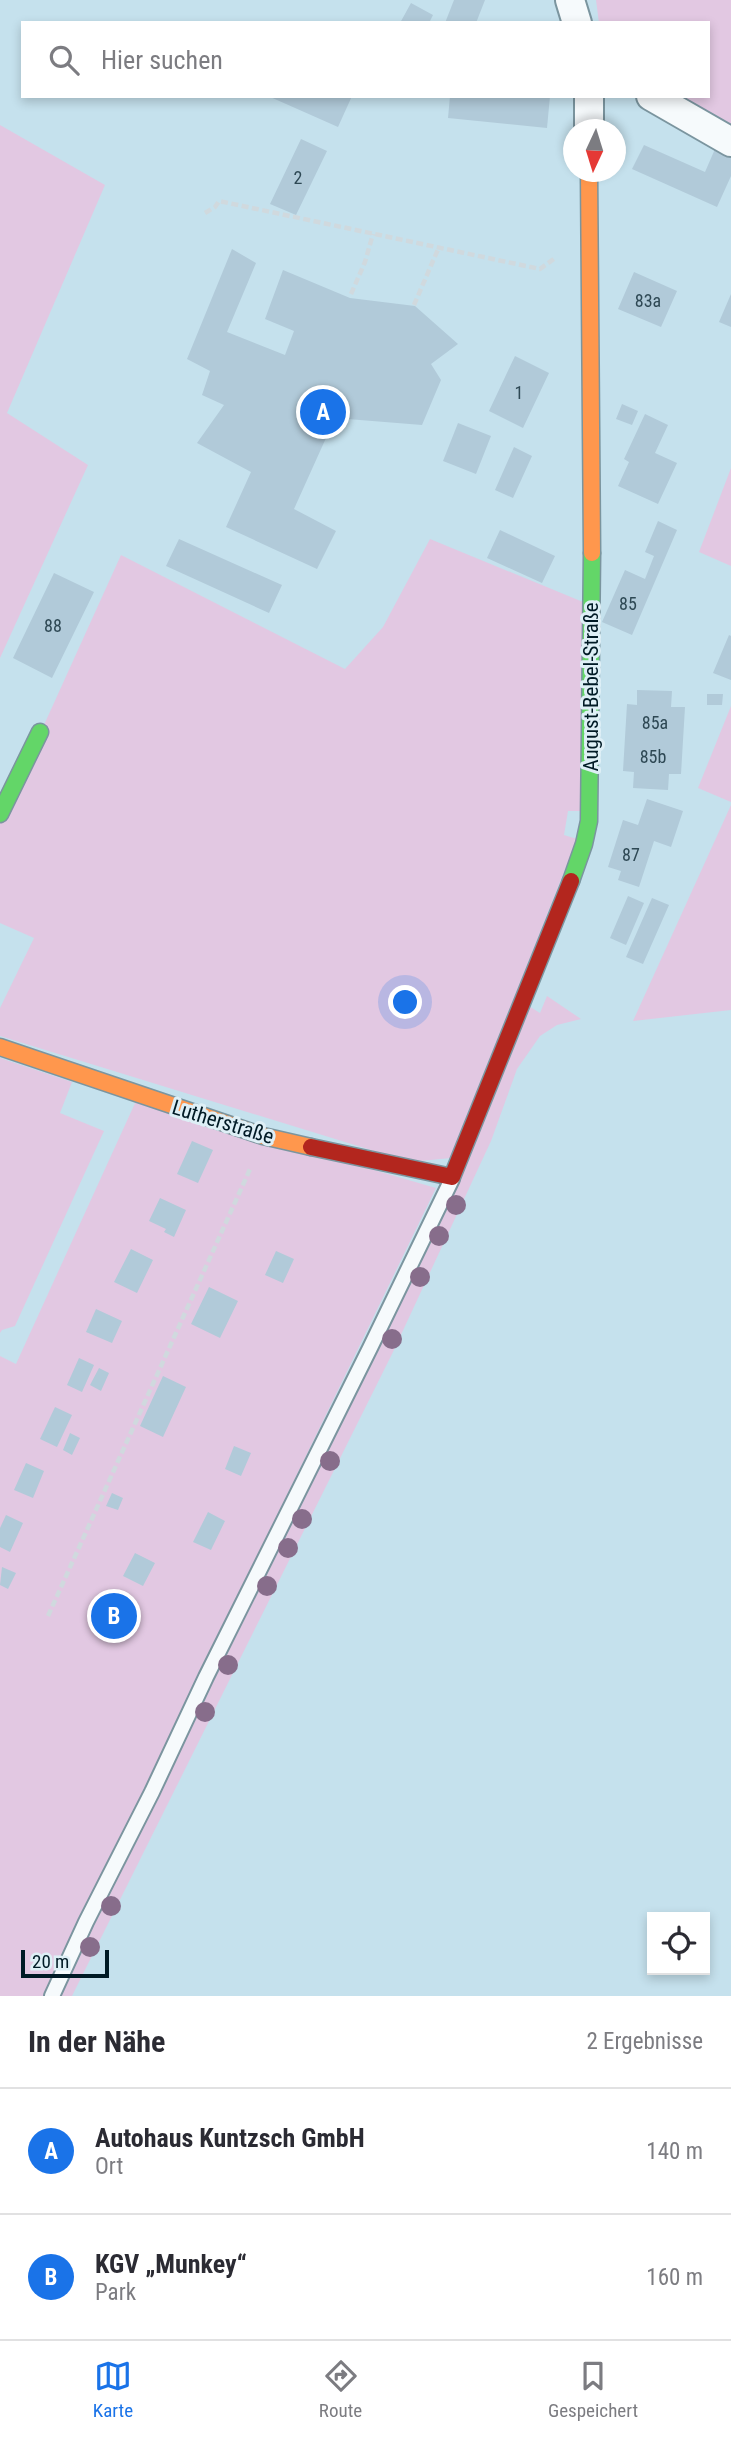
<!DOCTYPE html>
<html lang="de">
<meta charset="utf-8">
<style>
:root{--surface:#fff;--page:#f2f2f3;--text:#2b2b33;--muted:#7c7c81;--line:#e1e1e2;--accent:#1a73e8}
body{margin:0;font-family:"Roboto Condensed",sans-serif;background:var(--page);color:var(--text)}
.controls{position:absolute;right:21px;bottom:21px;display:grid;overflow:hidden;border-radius:0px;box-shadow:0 4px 10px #0003}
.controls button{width:63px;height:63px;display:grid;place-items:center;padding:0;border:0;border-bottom:2px solid var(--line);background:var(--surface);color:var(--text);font:35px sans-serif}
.compass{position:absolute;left:563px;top:119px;width:63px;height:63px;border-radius:50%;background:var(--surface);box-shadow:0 4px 10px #0003;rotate:184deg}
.scale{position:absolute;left:21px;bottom:18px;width:88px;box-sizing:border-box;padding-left:7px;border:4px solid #001a25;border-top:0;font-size:19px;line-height:24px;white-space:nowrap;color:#001a25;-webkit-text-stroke:5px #deeff6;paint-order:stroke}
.you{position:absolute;left:406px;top:1003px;width:24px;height:24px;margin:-18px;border:5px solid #fff;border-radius:50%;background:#1a73e8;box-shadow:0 0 0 10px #1a73e833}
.badge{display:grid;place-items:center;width:46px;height:46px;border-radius:50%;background:var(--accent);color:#fff;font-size:23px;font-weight:700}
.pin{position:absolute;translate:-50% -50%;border:4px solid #fff;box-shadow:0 2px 7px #0006}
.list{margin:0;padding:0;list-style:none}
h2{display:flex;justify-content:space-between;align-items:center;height:91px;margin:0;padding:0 28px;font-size:30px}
h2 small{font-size:23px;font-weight:400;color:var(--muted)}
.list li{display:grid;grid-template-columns:46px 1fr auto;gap:21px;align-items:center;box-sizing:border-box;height:126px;padding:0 28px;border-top:2px solid var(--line)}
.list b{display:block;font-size:26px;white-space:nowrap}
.list p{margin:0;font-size:23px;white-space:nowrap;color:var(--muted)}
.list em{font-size:23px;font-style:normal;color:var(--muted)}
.icon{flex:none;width:38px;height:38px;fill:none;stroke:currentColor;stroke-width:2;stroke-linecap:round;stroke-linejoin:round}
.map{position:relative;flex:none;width:731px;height:1996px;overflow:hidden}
.search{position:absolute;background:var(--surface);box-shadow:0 4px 10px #0003;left:21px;right:21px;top:21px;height:77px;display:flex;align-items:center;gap:18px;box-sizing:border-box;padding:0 24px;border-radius:0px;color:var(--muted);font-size:26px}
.sheet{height:343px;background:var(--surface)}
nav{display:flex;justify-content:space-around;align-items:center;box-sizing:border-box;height:98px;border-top:2px solid var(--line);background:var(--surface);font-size:19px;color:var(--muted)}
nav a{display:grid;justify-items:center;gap:4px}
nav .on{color:var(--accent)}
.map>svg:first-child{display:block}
.green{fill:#e2c8e2}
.building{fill:#b1cad9}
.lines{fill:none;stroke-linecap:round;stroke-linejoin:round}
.lane-casing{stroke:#7b959f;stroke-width:18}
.street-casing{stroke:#7b959f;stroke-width:32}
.fast-casing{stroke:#7b959f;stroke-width:19}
.slow-casing{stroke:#7b959f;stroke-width:19}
.jam-casing{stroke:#7b959f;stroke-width:19}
.path{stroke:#d0d9de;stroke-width:4.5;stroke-dasharray:7 3.5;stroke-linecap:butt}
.lane{stroke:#f6fafc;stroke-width:14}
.street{stroke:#f6fafc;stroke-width:28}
.fast{stroke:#63d668;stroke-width:16}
.slow{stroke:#ff974d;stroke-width:16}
.jam{stroke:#b3261e;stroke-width:16}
.tree{fill:#876d8b}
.labels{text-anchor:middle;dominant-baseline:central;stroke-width:6;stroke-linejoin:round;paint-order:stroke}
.number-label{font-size:18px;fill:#2e4854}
.street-label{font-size:21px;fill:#001a25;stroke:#deeff6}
</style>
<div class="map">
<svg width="731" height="1996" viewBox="0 0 731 1996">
<rect width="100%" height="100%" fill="#c5e1ed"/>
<path class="green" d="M596,0H731V125L679,96H708V23H599Z
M0,125L105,185L7,413L88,465L0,658Z
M731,468V566L699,552Z
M430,539L583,602L581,811H568L564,835L577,839L451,1158L410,1162L0,1036V1008L34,938L0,923V822L121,555L345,669L383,627Z
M731,706V802L698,788Z
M731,805V1010L633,1021Z
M547,996L581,1019L557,1025L540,1036L517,1069L491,1141L393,1352L72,1996H60L94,1922L150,1812L214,1677L376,1349L527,1005L540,1013Z
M0,1058L72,1082L60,1113L104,1131L15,1326L2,1330L0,1333Z
M136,1101L436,1188L44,1996H0V1356L16,1364Z"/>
<path class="building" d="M454,0H485L476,23H445Z
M411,3L433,15L429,23H400Z
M268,96H352L338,127Z
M450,96H550L547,128L448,118Z
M301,139L327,151L296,215L270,204Z
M644,145L705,172L715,149L731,156V176L717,207L632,169Z
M232,249L256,263L227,332L285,355L294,331L265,319L283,270L350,298L415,306L458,344L431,364L441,380L422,425L335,418L294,509L336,531L317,569L226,527L251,472L197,443L224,405L202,395L210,371L187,359Z
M634,272L677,291L661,327L618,309Z
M731,294V327L719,322Z
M515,356L549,373L523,428L489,411Z
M622,404L638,411L632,425L616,419Z
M645,414L668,425L655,453L677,463L658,504L618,486L629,462L624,459Z
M458,423L491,436L476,474L443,461Z
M514,447L532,456L513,498L495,490Z
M658,521L677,530L632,635L602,622L625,570L645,579L654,556L645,552Z
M500,530L555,556L542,583L487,558Z
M179,539L282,585L269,613L166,566Z
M54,573L94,592L52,678L13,658Z
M729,635L731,636V680L713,673Z
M637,690L672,691L671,707H685L681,774H669L668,790L633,788L634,772L623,771L627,704L637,705Z
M707,694H723L722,705H707Z
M647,799L683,811L671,847L654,841L639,887L618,880L621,871L608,867L623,820L638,825Z
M628,896L644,903L626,945L610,938Z
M652,898L669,905L643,964L626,957Z
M192,1141L213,1150L198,1183L177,1174Z
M160,1198L186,1210L174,1237L164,1232L166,1229L149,1221Z
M131,1249L153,1260L137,1293L114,1282Z
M276,1251L294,1259L283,1283L265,1275Z
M209,1287L238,1301L220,1338L191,1324Z
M96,1309L122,1321L112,1343L86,1332Z
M79,1358L94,1365L82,1392L67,1385Z
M99,1368L109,1373L101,1391L90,1385Z
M163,1376L186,1387L163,1437L140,1426Z
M55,1407L72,1415L57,1447L40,1439Z
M70,1433L80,1438L72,1455L63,1450Z
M234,1446L251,1453L241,1476L225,1469Z
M26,1463L44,1471L33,1498L14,1490Z
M112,1493L123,1498L118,1510L106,1506Z
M208,1512L225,1521L211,1550L193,1542Z
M6,1515L23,1523L10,1552L0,1547V1528Z
M135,1553L155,1563L143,1586L123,1576Z
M2,1567L16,1573L8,1589L0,1585Z"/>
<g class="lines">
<defs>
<path id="lane" d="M52,1996L86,1922L152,1792L206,1677L370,1348L452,1179"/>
<path id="street" d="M570,0L577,23
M589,96V130
M651,96L731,142"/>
<path id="fast" d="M0,814L40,732
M571,881L584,844L589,821L592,553"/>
<path id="slow" d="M589,172L592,553
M0,1047L263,1136L311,1147"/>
<path id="jam" d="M311,1147L452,1177L571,881"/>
</defs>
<use href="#lane" class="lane-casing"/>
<use href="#street" class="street-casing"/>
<use href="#fast" class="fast-casing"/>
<use href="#slow" class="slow-casing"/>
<use href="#jam" class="jam-casing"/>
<path class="path" d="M205,213L215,207L219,201L540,269L555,258
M351,294L365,262L373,234
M414,305L439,247
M48,1616L251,1167"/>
<use href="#lane" class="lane"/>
<use href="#street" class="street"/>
<use href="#fast" class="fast"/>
<use href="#slow" class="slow"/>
<use href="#jam" class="jam"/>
</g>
<g class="tree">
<circle cx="456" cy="1205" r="10"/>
<circle cx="439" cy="1236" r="10"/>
<circle cx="420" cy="1277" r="10"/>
<circle cx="392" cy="1339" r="10"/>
<circle cx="330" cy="1461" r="10"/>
<circle cx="302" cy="1519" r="10"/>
<circle cx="288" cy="1548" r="10"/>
<circle cx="267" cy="1586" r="10"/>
<circle cx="228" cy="1665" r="10"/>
<circle cx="205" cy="1712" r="10"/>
<circle cx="111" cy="1906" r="10"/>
<circle cx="90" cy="1947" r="10"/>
</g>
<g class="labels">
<g class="number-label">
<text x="298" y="177">2</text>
<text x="648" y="300">83a</text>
<text x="519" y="392">1</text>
<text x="628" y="603">85</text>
<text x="53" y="625">88</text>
<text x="655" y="722">85a</text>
<text x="653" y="756">85b</text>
<text x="631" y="854">87</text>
</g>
<g class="street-label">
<text transform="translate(591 687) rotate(-90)">August-Bebel-Straße</text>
<text transform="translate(223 1122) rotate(17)">Lutherstraße</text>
</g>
</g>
</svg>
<div class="controls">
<button><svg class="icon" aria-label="locate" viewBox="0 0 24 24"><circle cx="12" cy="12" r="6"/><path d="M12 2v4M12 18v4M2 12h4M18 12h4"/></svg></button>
</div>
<svg class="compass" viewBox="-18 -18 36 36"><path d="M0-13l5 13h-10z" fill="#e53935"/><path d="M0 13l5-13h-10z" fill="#7c7c81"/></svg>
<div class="scale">20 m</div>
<div class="you"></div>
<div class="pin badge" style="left:323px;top:412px">A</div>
<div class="pin badge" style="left:114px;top:1616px">B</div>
<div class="search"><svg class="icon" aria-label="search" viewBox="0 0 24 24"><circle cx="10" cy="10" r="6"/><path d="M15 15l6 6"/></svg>Hier suchen</div>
</div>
<section class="sheet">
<h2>In der Nähe<small>2 Ergebnisse</small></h2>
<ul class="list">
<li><span class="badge">A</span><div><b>Autohaus Kuntzsch GmbH</b><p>Ort</p></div><em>140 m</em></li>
<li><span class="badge">B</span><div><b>KGV „Munkey“</b><p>Park</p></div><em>160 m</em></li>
</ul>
</section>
<nav>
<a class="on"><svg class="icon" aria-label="map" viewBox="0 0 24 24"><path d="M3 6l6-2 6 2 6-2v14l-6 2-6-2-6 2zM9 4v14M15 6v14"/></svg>Karte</a>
<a><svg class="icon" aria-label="directions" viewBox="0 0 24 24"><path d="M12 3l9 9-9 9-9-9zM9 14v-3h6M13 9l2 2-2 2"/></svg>Route</a>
<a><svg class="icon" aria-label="saved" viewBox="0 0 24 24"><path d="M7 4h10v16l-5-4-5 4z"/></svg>Gespeichert</a>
</nav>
